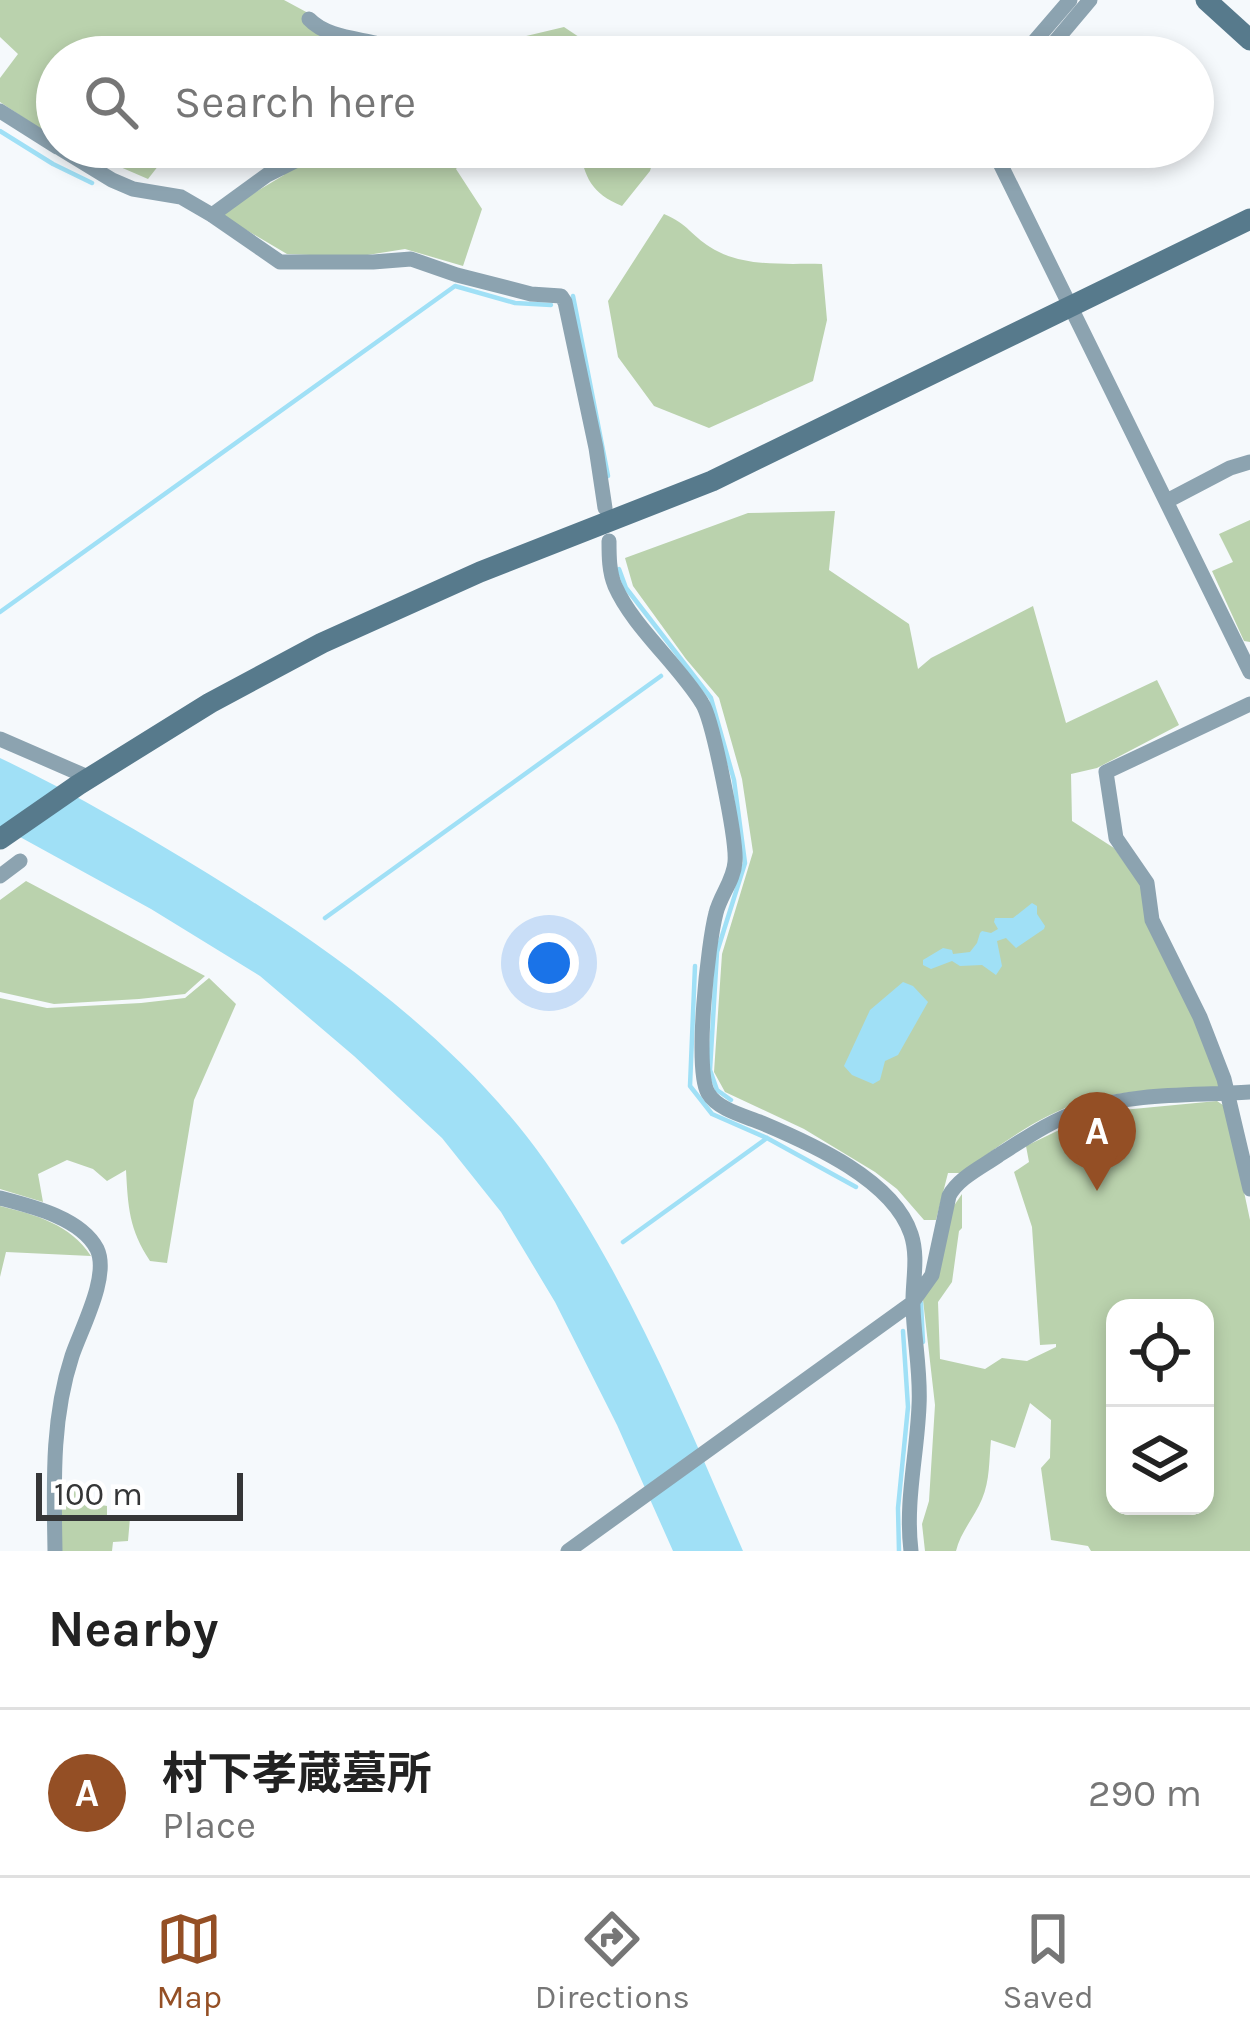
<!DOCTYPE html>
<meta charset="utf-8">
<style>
:root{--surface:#fff;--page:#f2f2f2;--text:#222;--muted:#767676;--line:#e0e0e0;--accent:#944f25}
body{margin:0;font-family:Karla,"Noto Sans JP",sans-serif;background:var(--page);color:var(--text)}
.controls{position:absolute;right:36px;bottom:36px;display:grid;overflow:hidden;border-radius:24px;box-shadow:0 6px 18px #0003}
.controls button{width:108px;height:108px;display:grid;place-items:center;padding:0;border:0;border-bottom:3px solid var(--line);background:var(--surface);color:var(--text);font:60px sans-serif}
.scale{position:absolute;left:36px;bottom:30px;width:207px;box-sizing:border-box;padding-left:12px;border:6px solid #353637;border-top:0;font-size:33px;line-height:42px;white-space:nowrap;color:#353637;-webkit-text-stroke:9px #fff;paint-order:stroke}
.you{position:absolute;left:549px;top:963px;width:42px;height:42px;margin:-30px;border:9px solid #fff;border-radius:50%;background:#1a73e8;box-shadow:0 0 0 18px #1a73e833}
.badge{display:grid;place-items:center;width:78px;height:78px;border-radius:50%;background:var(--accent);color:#fff;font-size:39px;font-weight:700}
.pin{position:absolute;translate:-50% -99px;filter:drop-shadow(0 3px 6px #0008)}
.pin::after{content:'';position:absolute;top:63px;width:42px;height:36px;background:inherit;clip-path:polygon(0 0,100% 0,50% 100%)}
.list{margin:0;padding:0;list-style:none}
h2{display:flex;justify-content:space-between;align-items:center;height:156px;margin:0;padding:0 48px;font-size:51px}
h2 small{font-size:39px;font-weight:400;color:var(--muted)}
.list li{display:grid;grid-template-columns:78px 1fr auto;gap:36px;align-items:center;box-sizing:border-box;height:168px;padding:0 48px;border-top:3px solid var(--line)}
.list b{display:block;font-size:45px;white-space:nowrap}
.list p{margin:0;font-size:39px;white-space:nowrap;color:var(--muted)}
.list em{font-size:39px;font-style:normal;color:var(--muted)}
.icon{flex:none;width:66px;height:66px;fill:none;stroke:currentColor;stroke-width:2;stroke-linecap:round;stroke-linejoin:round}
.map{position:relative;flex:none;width:1250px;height:1551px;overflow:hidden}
.search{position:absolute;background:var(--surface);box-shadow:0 6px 18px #0003;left:36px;right:36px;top:36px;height:132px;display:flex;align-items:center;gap:30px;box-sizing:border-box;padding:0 42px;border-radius:66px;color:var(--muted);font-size:45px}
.sheet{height:324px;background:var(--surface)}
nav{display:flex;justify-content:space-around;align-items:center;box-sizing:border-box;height:168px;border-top:3px solid var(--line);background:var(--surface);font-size:33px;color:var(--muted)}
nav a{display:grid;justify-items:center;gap:6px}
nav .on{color:var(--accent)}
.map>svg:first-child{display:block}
.green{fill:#bad2ad;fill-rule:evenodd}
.water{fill:#a0e0f6}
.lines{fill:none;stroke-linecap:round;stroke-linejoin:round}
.stream{stroke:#a0e0f6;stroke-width:4.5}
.street{stroke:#8ca3b0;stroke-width:15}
.secondary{stroke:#577a8c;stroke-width:21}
</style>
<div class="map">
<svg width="1250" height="1551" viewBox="0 0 1250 1551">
<rect width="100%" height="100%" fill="#f5f9fc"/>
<path class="green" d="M0,0H284L360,41L410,57H57V140L0,102V78L18,54L0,37Z
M564,27L594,47L632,57H493L497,51L504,53L522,37Z
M74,147H173L148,179Z
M233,147H473L456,169L482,209L463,266L405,249L355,257L287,254L219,214L284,175Z
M579,147H657L650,171L622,206C591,193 585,178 579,147Z
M664,214C689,225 691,235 710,247C743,268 784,263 822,264L827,320L813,381L709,428L654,406L618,357L608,301Z
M835,511L829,570L909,624L918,669L931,658L1033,606L1066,723L1157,680L1179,725L1097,768L1071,774L1072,821L1114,848L1143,888L1222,1087C1177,1090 1126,1088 1082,1102C1039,1115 997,1147 961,1173H948L936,1220H924L897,1189L875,1172L804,1129L725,1092L714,1072L722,954L753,852L742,779L719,698L686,659L633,586L625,558L748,513Z
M1250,520V642L1244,641L1212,571L1233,562L1219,534Z
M26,881L205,976L185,994L139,999L54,1004L0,992V900Z
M209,978L236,1004L194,1100L167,1263L150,1261C129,1229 128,1207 126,1170L107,1181L93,1169L67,1160L38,1174L43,1202L0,1189V998L47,1008L141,1003L185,998Z
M1217,1101L1226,1107L1250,1220V1551H1091L1088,1546L1051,1540L1041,1468L1050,1458L1051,1420L1030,1403L1015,1448L991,1440C989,1459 990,1481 982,1499C975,1516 960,1533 956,1551H925L922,1524L929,1501L935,1405L923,1300L953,1207L962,1194V1228L959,1231L952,1282L938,1302L940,1359L985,1369L1002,1358L1027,1361L1056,1347V1344L1040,1345L1032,1227L1014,1172L1029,1162L1026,1146L1084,1118L1112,1111ZM1115,1308H1205V1506H1115Z
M0,1206C36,1215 70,1224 91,1256L6,1252L0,1277Z
M60,1488H83L86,1502L107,1506V1519L130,1518L128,1541L113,1542L112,1551H62Z"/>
<path class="water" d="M0,758C72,792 140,832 207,873C332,950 459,1040 545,1161C629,1280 685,1418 743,1551H673L617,1425L555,1302L501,1212L442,1138L354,1056L260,976L151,909L0,826Z
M1032,903L1037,906V914L1045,926L1044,929L1016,948L1006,938L997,941L1002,966L996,975L982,965L960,966L952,961L931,969L923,965V960L943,948L952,950L953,954L970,952L977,943L980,933L982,931L991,933L998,929L994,922L995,918H1013Z
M903,982L913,986L928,1002L898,1055L885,1061L880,1080L873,1084L852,1075L844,1066L870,1010Z"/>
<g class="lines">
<path class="stream" d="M0,131L53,164L92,183
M573,296L608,476
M619,569L626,588L711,698L734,780L745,863L717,952L710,1070L717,1090L731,1100
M0,612L455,286L515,303L551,305
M325,918L661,676
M695,966L690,1086L712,1114L767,1138L856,1187
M623,1242L767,1138
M921,1303L923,1342
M899,1551L898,1508L908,1407L903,1331"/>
<path class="street" d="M309,19C325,36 353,38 375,43L377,51L369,57
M1021,57L1070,0
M1042,57L1090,0
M0,111L57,147
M58,147L112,180L133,189L181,197L212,215L280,262H373L411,259L457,275L531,294L561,296L565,302L596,448L605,508
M992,147L1250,672
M212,215L267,175L303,157L312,147
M1167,501L1230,468L1250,462
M609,541C609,556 609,572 615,586C633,627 678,664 702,703C713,720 737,841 735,862C734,880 720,896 716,913C708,943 694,1069 708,1093C718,1110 745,1116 762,1123C812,1144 893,1180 911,1234C919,1258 912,1283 913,1307C914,1340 921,1373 919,1406C917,1455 905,1502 911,1551
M1250,704L1106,772L1116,838L1147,883L1152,920L1200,1017L1224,1079L1250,1189
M0,739L90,778
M0,876L20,861
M0,1198C31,1206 81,1218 97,1249C110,1276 81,1329 72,1356C51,1420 54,1485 55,1551
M568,1551L912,1303L932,1275L949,1196C958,1178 982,1167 999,1155C1026,1138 1052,1120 1082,1110C1136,1092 1194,1096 1250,1092"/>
<path class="secondary" d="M1206,0L1250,40
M0,839L78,785L210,703L322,643L480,572L712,481L1250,219"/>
</g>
</svg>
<div class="controls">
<button><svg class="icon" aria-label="locate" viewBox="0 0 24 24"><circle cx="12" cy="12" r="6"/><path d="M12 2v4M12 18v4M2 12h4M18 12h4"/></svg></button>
<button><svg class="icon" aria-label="layers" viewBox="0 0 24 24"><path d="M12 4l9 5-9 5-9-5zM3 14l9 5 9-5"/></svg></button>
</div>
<div class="scale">100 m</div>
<div class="you"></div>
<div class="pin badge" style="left:1097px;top:1191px">A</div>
<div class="search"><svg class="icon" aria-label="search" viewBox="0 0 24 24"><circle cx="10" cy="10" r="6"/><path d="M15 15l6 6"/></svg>Search here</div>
</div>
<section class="sheet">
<h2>Nearby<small></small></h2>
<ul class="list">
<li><span class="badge">A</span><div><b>村下孝蔵墓所</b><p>Place</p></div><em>290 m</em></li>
</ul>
</section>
<nav>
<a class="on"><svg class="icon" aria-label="map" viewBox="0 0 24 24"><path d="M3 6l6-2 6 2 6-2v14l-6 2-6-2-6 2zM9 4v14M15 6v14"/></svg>Map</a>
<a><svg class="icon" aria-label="directions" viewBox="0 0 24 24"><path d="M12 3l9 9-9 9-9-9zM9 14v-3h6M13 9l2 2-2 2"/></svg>Directions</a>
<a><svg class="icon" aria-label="saved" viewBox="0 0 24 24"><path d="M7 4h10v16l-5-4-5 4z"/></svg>Saved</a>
</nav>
